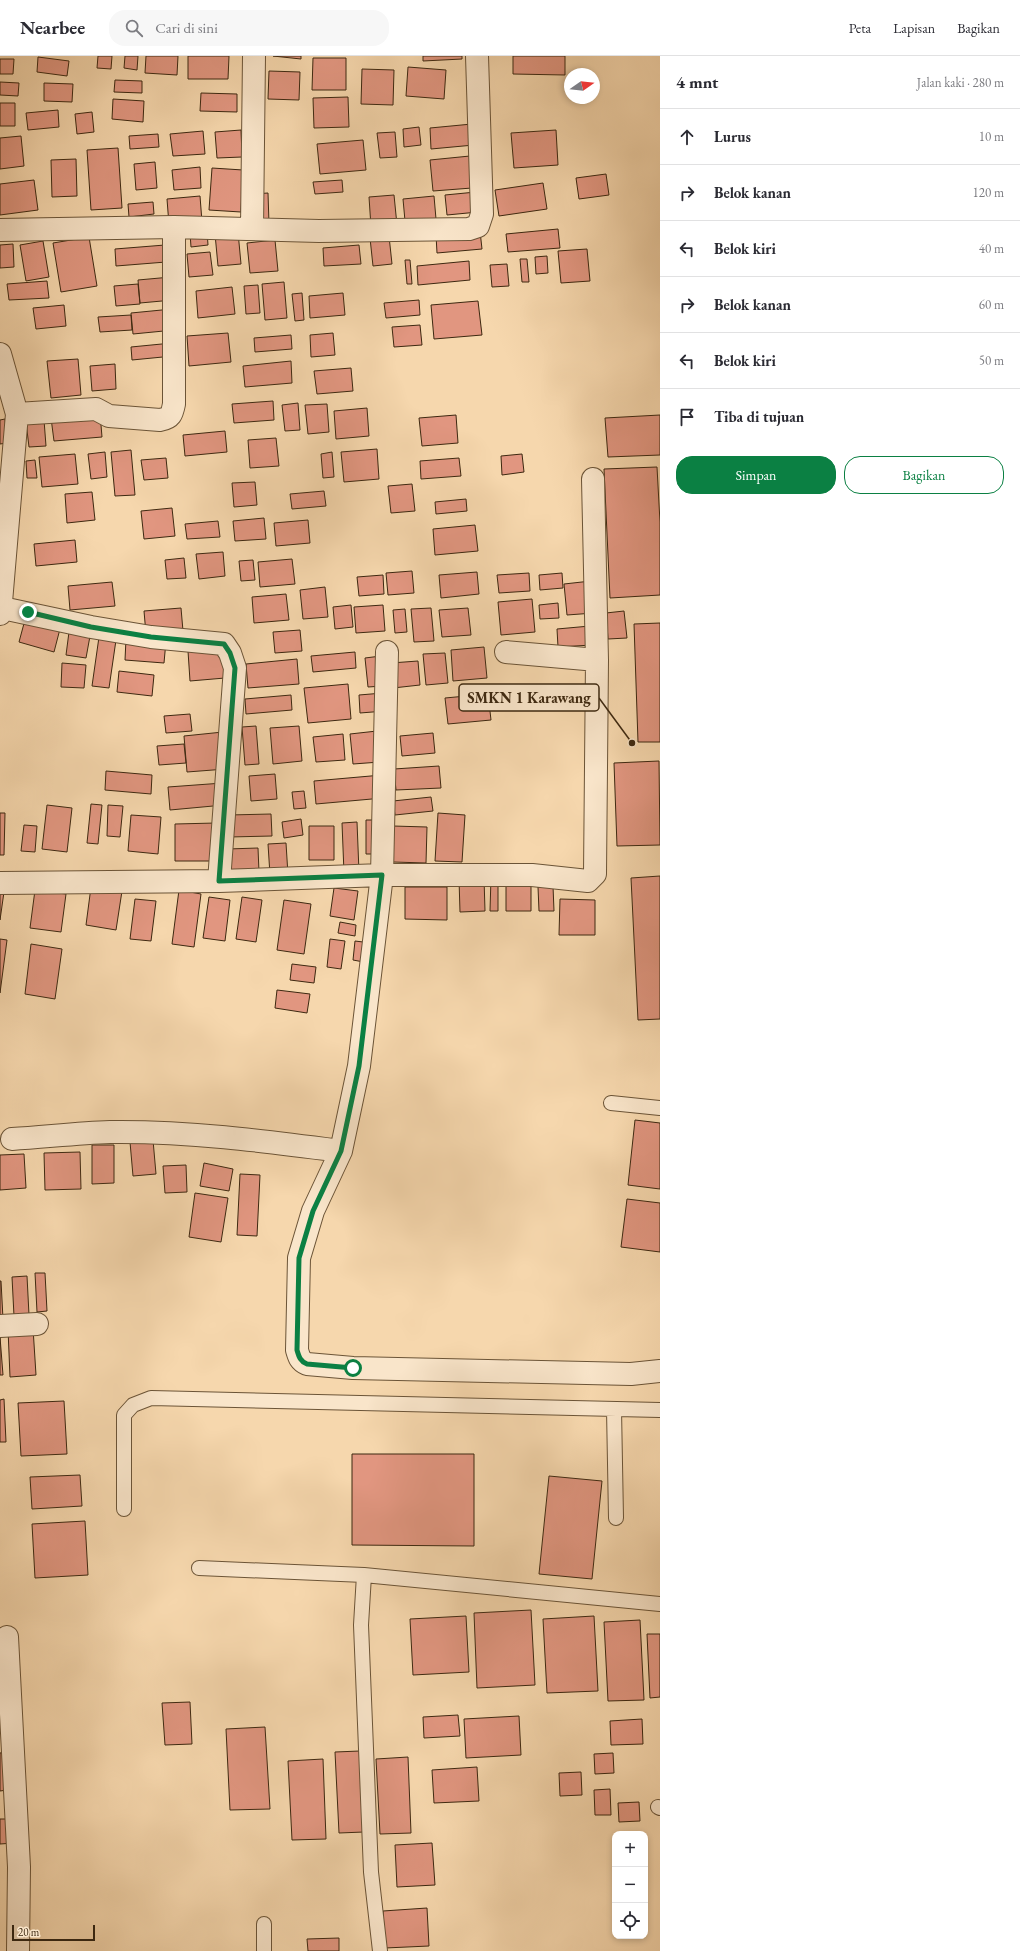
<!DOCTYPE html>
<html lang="id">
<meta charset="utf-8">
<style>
:root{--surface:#fff;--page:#f7f7f7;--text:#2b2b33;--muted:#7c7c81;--line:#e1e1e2;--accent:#0b8043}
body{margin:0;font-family:"EB Garamond",serif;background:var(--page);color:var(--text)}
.controls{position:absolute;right:12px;bottom:12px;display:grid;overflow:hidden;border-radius:8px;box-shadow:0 2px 6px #0003}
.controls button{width:36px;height:36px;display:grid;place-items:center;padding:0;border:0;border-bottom:1px solid var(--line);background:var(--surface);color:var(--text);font:20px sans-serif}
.compass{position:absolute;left:564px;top:12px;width:36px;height:36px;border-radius:50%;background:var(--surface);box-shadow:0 2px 6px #0003;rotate:76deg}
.scale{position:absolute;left:12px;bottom:10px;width:83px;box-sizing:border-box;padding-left:4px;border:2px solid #3d2810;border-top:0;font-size:11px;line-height:14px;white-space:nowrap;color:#3d2810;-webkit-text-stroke:3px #f9e5ca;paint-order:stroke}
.stop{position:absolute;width:12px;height:12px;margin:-9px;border:3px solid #0b8043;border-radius:50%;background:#fff}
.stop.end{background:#0b8043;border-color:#fff;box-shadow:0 1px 4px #0008}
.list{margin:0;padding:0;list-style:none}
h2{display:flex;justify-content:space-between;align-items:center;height:52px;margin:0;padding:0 16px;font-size:17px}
h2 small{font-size:13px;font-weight:400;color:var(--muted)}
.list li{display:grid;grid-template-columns:26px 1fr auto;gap:12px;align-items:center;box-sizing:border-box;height:56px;padding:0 16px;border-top:1px solid var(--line)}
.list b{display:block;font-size:15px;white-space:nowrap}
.list em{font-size:13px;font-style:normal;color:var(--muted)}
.actions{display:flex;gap:8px;padding:12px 16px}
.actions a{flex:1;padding:9px 0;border:1px solid var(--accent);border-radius:16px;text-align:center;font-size:14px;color:var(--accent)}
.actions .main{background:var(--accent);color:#fff}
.icon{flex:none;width:22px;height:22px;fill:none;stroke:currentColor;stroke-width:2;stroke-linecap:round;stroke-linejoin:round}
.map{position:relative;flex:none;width:660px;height:1895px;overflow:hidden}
header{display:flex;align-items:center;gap:24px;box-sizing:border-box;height:56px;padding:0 20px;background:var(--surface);border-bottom:1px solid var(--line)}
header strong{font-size:19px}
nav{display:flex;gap:22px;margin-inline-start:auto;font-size:14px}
.search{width:280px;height:36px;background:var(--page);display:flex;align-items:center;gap:10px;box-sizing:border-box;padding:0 14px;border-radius:16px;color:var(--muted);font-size:15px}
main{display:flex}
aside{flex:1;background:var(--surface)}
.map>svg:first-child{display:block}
.building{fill:#e19680;stroke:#3d2810}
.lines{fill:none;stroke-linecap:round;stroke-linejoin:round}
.service-casing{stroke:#6b5437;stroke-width:16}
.minor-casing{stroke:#6b5437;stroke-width:24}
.service{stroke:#f9e5ca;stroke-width:14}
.minor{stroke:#f9e5ca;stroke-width:22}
.route{stroke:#0b8043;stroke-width:5}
.leader{fill:none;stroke:#3d2810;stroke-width:1.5}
.callout-dot{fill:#3d2810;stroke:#f9e5ca;stroke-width:1.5}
.callout{fill:#f9e5ca;stroke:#3d2810;stroke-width:1.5}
.callout-label{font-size:15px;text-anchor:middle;font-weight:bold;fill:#3d2810}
</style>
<header>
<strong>Nearbee</strong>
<div class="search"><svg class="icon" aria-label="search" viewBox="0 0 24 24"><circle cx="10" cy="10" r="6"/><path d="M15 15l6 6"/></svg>Cari di sini</div>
<nav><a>Peta</a><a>Lapisan</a><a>Bagikan</a></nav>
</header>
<main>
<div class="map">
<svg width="660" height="1895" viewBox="0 0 660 1895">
<rect width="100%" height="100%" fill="#f6d7ad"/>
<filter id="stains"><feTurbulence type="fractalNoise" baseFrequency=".005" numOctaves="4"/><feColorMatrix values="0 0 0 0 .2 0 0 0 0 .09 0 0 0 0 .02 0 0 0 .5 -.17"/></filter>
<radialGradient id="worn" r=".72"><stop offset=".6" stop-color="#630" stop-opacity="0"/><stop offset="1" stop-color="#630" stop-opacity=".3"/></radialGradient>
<path class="building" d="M98,0H112L111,13L97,12Z
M125,0H138L137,14L124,12Z
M146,0H178L177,19L145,17Z
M188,0H229L228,23H188Z
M273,0H301V3Z
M423,0H462V3L423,5Z
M513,0H565V19L513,18Z
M38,1L69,5L67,20L37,16Z
M313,2H346V34H312Z
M0,3H14L13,18H0Z
M408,11L446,14L444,43L406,40Z
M362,13L394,14L393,49L361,48Z
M269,15L300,16L299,44L268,43Z
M115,24L142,25V37L114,36Z
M0,26L19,27L18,40L0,39Z
M44,27L73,28L72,46L44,45Z
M201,37L237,38V56L200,55Z
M348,41L349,71L314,72L313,42Z
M113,43L144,45L143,66L112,63Z
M0,47H15V70H0Z
M58,54L59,71L28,74L26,57Z
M92,56L94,76L77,78L75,58Z
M472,68L474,89L431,93L430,72Z
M419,71L421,89L404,91L403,73Z
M241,74L242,101L217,102L215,76Z
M556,74L558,109L514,112L511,77Z
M203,75L205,98L173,100L170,78Z
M395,76L397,101L380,102L377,77Z
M158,78L159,91L130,93L129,80Z
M21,80L24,110L0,113V82Z
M363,84L366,114L320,118L317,88Z
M118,92L122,152L91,154L87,94Z
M470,100L472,132L433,135L430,104Z
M76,103L77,140L52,141L51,104Z
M155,106L157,132L136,134L134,108Z
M200,111L201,132L174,134L172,114Z
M212,112L243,114L241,156L209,154Z
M606,118L609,139L579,143L576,122Z
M34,124L38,154L0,159V128Z
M342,124L343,136L315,138L313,126Z
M543,127L547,153L499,160L495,134Z
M476,136L478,156L447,159L445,139Z
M268,137L269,168H255L254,138Z
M394,139L397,169L371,171L369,141Z
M200,140L202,166L169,169L167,143Z
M434,140L436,163L405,165L403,143Z
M153,146L154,158L129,161L128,148Z
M558,173L560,192L508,196L506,178Z
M207,175L208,189L191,191L190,177Z
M480,175L482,193L437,197L436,179Z
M238,176L241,208L218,210L215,178Z
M389,180L392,208L373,210L370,182Z
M89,181L97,230L61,236L53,187Z
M275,184L278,215L250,217L247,187Z
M43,185L49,221L26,225L20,189Z
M13,188L14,211L0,212V189Z
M165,189L166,206L116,210L115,193Z
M359,189L361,208L324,210L323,192Z
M587,193L590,225L561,227L558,195Z
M210,196L213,219L189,221L187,198Z
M547,200L548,217L536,218L535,201Z
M520,203H527L529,226H522Z
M405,204H410L412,228H407Z
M469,205L470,224L418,229L417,210Z
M507,208L509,230L492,231L490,209Z
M171,221L173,244L140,247L138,224Z
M47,225L49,242L9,244L7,228Z
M284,226L287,262L265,264L262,228Z
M138,228L140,248L116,250L114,230Z
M258,229L260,257L246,258L244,230Z
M232,231L235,258L198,262L196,235Z
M302,237L304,264L295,265L292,238Z
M343,237L345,259L310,262L309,240Z
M419,244L420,259L386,262L384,247Z
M478,245L482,279L434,283L431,249Z
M64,249L66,270L36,273L33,252Z
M172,253L174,274L133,278L131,257Z
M131,259L132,274L100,276L98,261Z
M420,269L422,289L394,291L392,271Z
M228,277L231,306L189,310L187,280Z
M333,277L335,299L311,301L310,279Z
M291,279L292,293L255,296L254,282Z
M172,287L173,300L132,304L131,291Z
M78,303L81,339L51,342L47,305Z
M291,305L292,327L245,331L243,310Z
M115,308L116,333L92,335L90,310Z
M351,312L353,335L317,338L314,315Z
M273,345L274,364L234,367L232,348Z
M298,347L300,374L285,375L282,349Z
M327,348L329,376L308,378L305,349Z
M367,352L369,380L336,383L334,355Z
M100,357L102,381L54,385L51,362Z
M456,359L458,387L422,390L419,362Z
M660,359V399L608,401L605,362Z
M5,363L7,387L0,388V364Z
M44,364L46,390L29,391L26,366Z
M225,375L227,396L185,400L183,379Z
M276,382L279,410L250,412L248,384Z
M377,393L379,423L344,426L341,396Z
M131,394L135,439L115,440L111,396Z
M105,396L107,421L91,423L88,398Z
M332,396L334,421L323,422L321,398Z
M75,398L78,428L42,431L39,401Z
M522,398L524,416L502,419L501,400Z
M166,402L168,422L144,424L141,404Z
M459,402L461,420L421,423L420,405Z
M35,404L37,422H27L26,405Z
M657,411L660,466V539L610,542L604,413Z
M255,426L257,449L234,451L232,427Z
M412,428L415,455L391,457L388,430Z
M324,435L326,450L292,453L290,438Z
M92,436L95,464L67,467L65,438Z
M466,443L467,455L436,458L435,446Z
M172,452L175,480L144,483L141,455Z
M264,462L266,483L235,485L233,465Z
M308,464L310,487L276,490L274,467Z
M218,465L220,481L187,483L185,468Z
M475,469L478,495L435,499L433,473Z
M75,484L77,506L36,510L34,488Z
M223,496L225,520L199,523L196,498Z
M184,502L186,522L167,523L165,504Z
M292,503L295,528L260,531L258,506Z
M253,504L255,524L241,525L239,505Z
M412,515L414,537L388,539L386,517Z
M477,516L479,538L441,542L439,519Z
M529,517L530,535L499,537L497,519Z
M562,517L563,532L540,534L539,519Z
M383,519L384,538L359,540L357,521Z
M591,525L594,557L567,559L564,528Z
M112,526L115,550L70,554L68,530Z
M325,531L328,561L303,563L300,534Z
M286,538L289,564L254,567L252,541Z
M532,543L535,576L501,579L498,546Z
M558,547L559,562L540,563L539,549Z
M351,549L353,571L335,573L333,551Z
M383,549L385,575L356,577L354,551Z
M181,552L183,575L146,578L144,555Z
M431,552L434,585L414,586L411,553Z
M468,552L471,579L442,581L439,554Z
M405,553L407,576L395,577L393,554Z
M624,555L627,582L608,583L606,557Z
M26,560L61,569L54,596L19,586Z
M660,567V686H638L634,568Z
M590,570L592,589L558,591L557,573Z
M300,574L302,595L275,597L273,576Z
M69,576L90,580L86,602L66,599Z
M99,581L116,584L109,632L92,630Z
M126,583L166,585L164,607L125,604Z
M484,591L487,622L453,625L451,594Z
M222,592L225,622L190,625L188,595Z
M355,596L356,612L313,616L311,600Z
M445,597L448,627L426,629L423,598Z
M381,600L383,630L368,631L365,602Z
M297,603L299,628L248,632L246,608Z
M418,605L420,629L393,632L391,607Z
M62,607L86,609L84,632L61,631Z
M119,615L154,619L152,640L117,636Z
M348,628L351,663L308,667L304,632Z
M383,637L385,655L360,657L359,639Z
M488,638L491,664L448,668L445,642Z
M291,639L292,654L246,658L245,643Z
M190,658L192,675L166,677L164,660Z
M256,670L259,708L245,709L242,671Z
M299,670L302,705L273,708L270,672Z
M377,675L380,706L353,708L350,678Z
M223,676L226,713L187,716L184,680Z
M433,677L435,697L402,700L400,680Z
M343,678L345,704L316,706L313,681Z
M184,688L186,707L159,709L157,690Z
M659,705L660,789L617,790L614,707Z
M439,710L441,732L396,734L394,713Z
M106,715L152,719L151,738L105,734Z
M275,718L277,743L251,745L249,720Z
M382,719L383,742L316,748L314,725Z
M223,727L224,749L170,754L168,731Z
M304,735L306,752L294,753L292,736Z
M431,741L433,755L395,759L393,745Z
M91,748L102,749L98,788L87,787Z
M47,749L72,752L67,796L42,793Z
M108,749L123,750L120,781L107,780Z
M0,757H5L4,799H0Z
M438,757L465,759L462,806L435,805Z
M271,758L272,780L229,781V759Z
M131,759L161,761L158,798L128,795Z
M301,763L303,779L284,782L282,766Z
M366,764H381V798H366Z
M357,766L359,816L344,817L342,767Z
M216,767V805H175V768Z
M24,769L37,770L35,796L21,795Z
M309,770H334V804H309Z
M393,770L427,771L426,807L393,806Z
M286,787L288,819H270L268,788Z
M258,792L259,816L228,817L227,793Z
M660,820V963L638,964L631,822Z
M491,821H498V855H490Z
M506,821H531V855H506Z
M484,822L485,855L460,856L459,823Z
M553,830L554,855H539L538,831Z
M91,831L122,835L116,874L86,869Z
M405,831H447V864L405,863Z
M334,832L358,835L354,864L330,860Z
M35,834L66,838L61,876L30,872Z
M179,834L201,838L194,891L172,888Z
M0,836H4L0,864Z
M209,841L230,844L225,885L203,882Z
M242,841L262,844L256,886L236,883Z
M135,843L156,845L151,885L130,883Z
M560,843L595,844V879H559Z
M284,844L311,848L304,898L277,894Z
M340,866L356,869L355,880L338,877Z
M0,883L7,884L0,937Z
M330,883L345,885L341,913L327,911Z
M355,885L371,887L369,907L353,904Z
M31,888L62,893L55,943L25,938Z
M292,908L316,911L314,927L290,924Z
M277,934L310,938L307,957L275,952Z
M635,1064L660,1067V1133L628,1129Z
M153,1084L156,1118L133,1120L130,1086Z
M92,1089H114V1127L92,1128Z
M80,1096L81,1133L45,1134L44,1097Z
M24,1098L26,1132L0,1134V1099Z
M204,1107L233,1113L229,1135L200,1130Z
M186,1109L187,1136L165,1137L163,1110Z
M240,1118L260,1119L257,1180L237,1179Z
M195,1137L228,1142L221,1186L189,1181Z
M627,1143L660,1147V1196L621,1191Z
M35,1217H45L47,1255L37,1256Z
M27,1220L29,1259L14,1260L12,1221Z
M0,1225H1L3,1263L0,1264Z
M33,1272L36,1319L10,1321L8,1273Z
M0,1281L3,1319H0Z
M4,1343L6,1386H0V1344Z
M64,1345L67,1398L21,1400L18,1347Z
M352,1398H474V1490L352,1489Z
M80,1419L82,1450L32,1453L30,1421Z
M549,1420L602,1425L592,1523L539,1518Z
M85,1465L88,1519L35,1522L32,1468Z
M531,1554L535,1629L477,1632L474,1557Z
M466,1560L469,1616L413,1619L410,1563Z
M594,1560L598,1635L547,1637L543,1563Z
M640,1564L644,1644L608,1645L604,1566Z
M647,1578H660V1641L650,1642Z
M190,1646L192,1688L165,1689L162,1647Z
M458,1659L460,1680L424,1682L423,1661Z
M519,1660L521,1699L466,1702L464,1663Z
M642,1663L643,1688L611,1689L610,1665Z
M265,1671L270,1753L230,1754L226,1673Z
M360,1695L364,1776L339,1777L335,1696Z
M5,1696L7,1734L0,1735V1697Z
M613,1697L614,1717L595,1718L594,1698Z
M408,1701L411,1777L380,1778L376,1703Z
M323,1703L326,1783L292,1784L288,1705Z
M477,1711L479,1745L434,1747L432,1714Z
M581,1716L582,1739L560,1740L559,1717Z
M610,1733L611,1759H595L594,1734Z
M639,1746L640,1765L619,1766L618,1747Z
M0,1763H12L14,1787L0,1788Z
M432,1787L435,1829L397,1831L395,1789Z
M427,1852L429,1890L385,1892L383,1855Z
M339,1882V1895H308L307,1883Z"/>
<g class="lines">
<defs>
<path id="service" d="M611,1047L660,1052
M614,1353L616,1462
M124,1453V1359L133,1349L151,1342L660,1354
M199,1512L364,1519
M658,1751L660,1752
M264,1895V1868
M380,1895L371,1816L361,1569L364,1519L660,1548"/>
<path id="minor" d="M252,172L254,0
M0,174L174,171L319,175L469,173L478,170L482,158L477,0
M0,298L17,358L0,558
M17,358L96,353L109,360L160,364C171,362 172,358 174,348V171
M2,552L91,571L151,581L224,588L230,597L235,612L219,825
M387,596L382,819L359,1010L341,1095L313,1155L299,1202L297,1294C299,1301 300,1305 307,1308L353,1312L631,1318L660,1315
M506,596L597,604
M0,827L219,825L382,819H532L588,825L595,818L597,604L593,423
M12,1083C45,1081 78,1077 110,1076C188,1075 264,1085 341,1095
M0,1270L37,1268
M7,1581L19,1811L18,1895"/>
</defs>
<use href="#service" class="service-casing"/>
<use href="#minor" class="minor-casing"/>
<use href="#service" class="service"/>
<use href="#minor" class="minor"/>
</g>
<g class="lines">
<path class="route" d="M28,556L91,571L151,581L224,588L230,597L235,612L219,825L382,819L359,1010L341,1095L313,1155L299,1202L297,1294C299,1301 300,1305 307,1308L353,1312"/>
</g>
<path class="leader" d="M632 687L599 642"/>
<circle class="callout-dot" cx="632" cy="687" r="4"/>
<rect class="callout" x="459" y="628" width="140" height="27" rx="4"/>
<g class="callout-label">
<text x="529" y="647">SMKN 1 Karawang</text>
</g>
<rect width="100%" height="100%" filter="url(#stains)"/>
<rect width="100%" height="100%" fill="url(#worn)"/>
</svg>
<div class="controls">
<button>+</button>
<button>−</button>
<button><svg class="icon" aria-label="locate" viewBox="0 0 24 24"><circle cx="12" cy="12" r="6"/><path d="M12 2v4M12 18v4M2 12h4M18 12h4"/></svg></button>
</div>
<svg class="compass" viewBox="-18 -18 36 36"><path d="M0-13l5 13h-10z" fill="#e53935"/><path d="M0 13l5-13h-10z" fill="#7c7c81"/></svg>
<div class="scale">20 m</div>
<div class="stop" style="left:353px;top:1312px"></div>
<div class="stop end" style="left:28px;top:556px"></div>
</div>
<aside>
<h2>4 mnt<small>Jalan kaki · 280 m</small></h2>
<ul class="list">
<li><svg class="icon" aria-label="ahead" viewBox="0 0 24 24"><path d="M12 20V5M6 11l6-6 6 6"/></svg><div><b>Lurus</b></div><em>10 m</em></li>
<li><svg class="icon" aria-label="right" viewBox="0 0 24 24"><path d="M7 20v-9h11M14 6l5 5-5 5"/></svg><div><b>Belok kanan</b></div><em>120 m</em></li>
<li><svg class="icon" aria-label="left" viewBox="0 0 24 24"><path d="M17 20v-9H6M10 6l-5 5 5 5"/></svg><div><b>Belok kiri</b></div><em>40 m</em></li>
<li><svg class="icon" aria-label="right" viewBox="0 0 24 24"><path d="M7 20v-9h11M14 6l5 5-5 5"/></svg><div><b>Belok kanan</b></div><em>60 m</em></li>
<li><svg class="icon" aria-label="left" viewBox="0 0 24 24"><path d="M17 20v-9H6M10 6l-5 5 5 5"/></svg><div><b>Belok kiri</b></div><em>50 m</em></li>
<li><svg class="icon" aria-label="arrive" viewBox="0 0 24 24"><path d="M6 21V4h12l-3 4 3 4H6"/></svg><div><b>Tiba di tujuan</b></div></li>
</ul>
<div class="actions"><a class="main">Simpan</a><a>Bagikan</a></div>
</aside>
</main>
